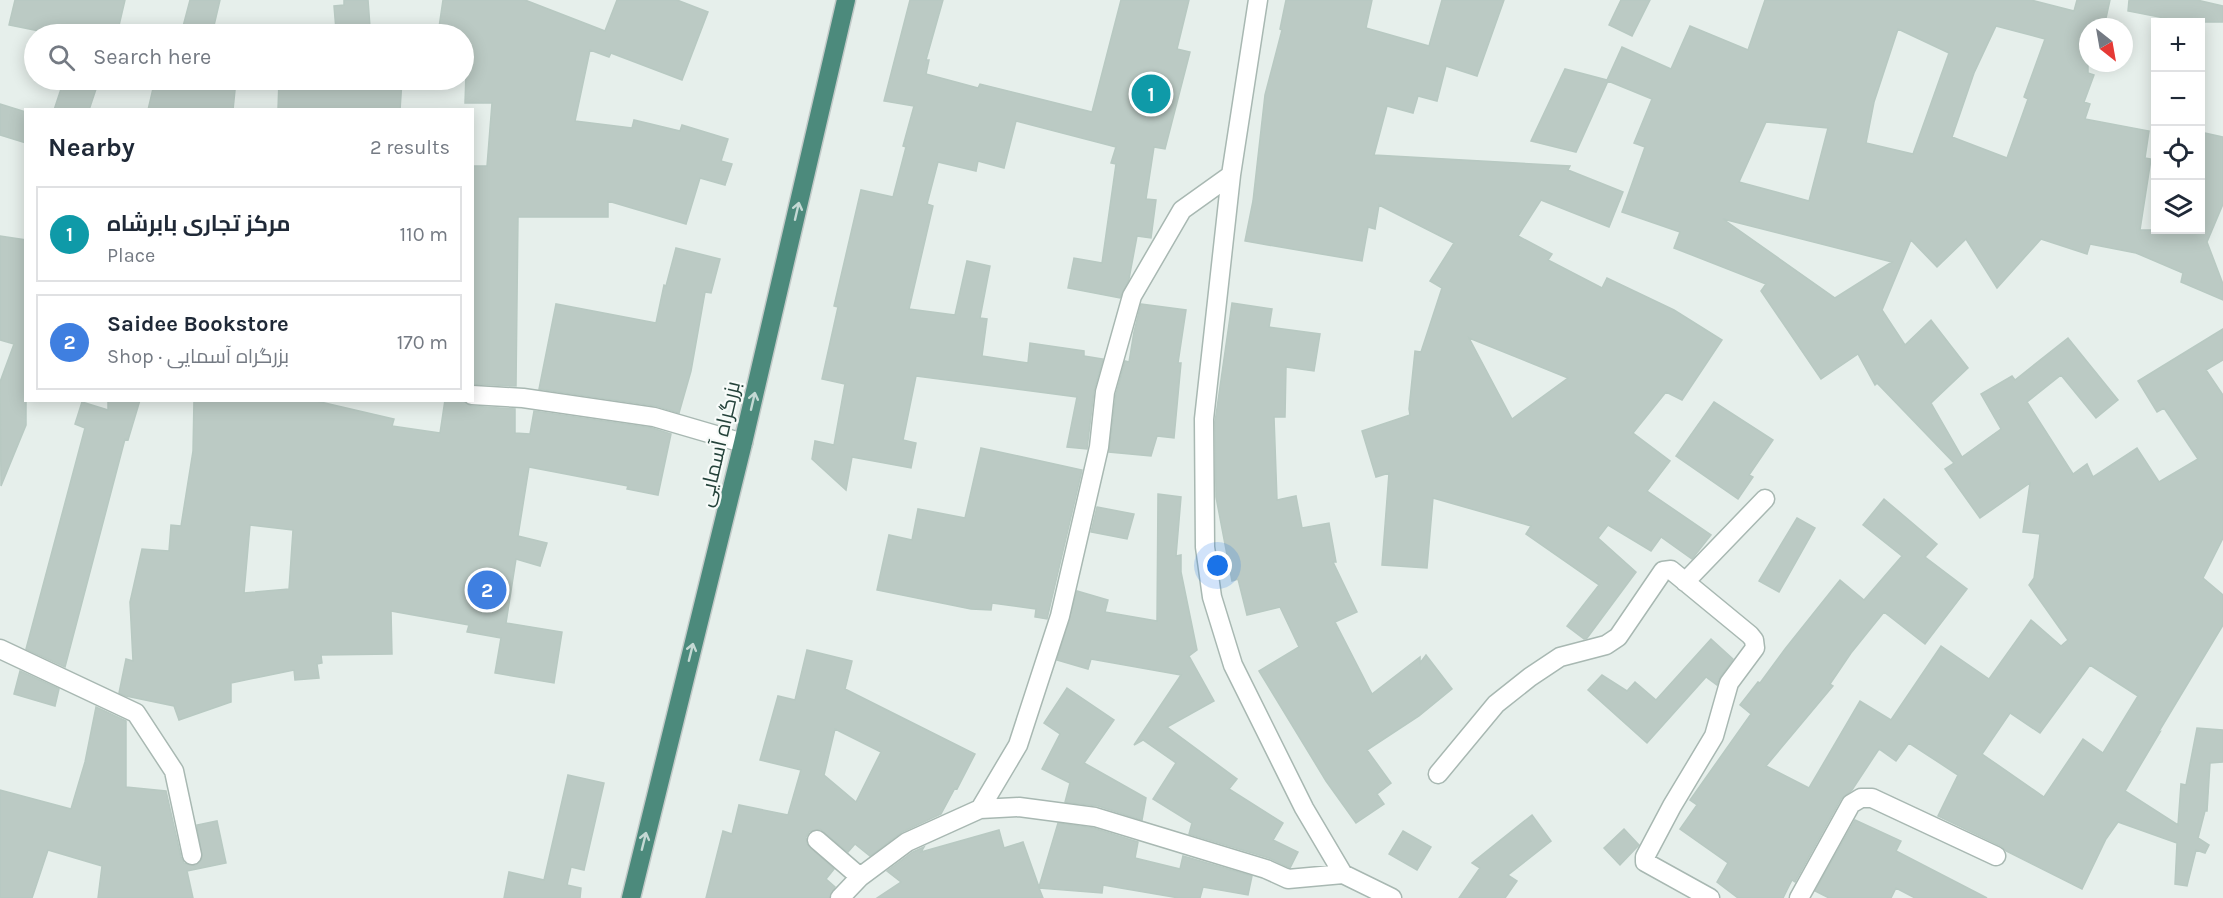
<!DOCTYPE html>
<meta charset="utf-8">
<style>
:root{--surface:#fff;--page:#f2f2f3;--text:#1f2937;--muted:#747a83;--line:#e0e1e3;--accent:#7f5249}
body{margin:0;font-family:Karla,Cairo,sans-serif;background:var(--page);color:var(--text)}
.controls{position:absolute;right:18px;top:18px;display:grid;overflow:hidden;border-radius:0px;box-shadow:0 3px 15px #0003}
.controls button{width:54px;height:54px;display:grid;place-items:center;padding:0;border:0;border-bottom:2px solid var(--line);background:var(--surface);color:var(--text);font:30px sans-serif}
.compass{position:absolute;left:2079px;top:18px;width:54px;height:54px;border-radius:50%;background:var(--surface);box-shadow:0 3px 15px #0003;rotate:149deg}
.you{position:absolute;left:1218px;top:566px;width:21px;height:21px;margin:-15px;border:4px solid #fff;border-radius:50%;background:#1a73e8;box-shadow:0 0 0 9px #1a73e833}
.badge{display:grid;place-items:center;width:39px;height:39px;border-radius:50%;background:var(--accent);color:#fff;font-size:20px;font-weight:700}
.pin{position:absolute;translate:-50% -50%;border:3px solid #fff;box-shadow:0 2px 6px #0006}
.list{margin:0;padding:0;list-style:none}
h2{display:flex;justify-content:space-between;align-items:center;height:78px;margin:0;padding:0 24px;font-size:26px}
h2 small{font-size:20px;font-weight:400;color:var(--muted)}
.list li{display:grid;grid-template-columns:39px 1fr auto;gap:18px;align-items:center;box-sizing:border-box;height:96px;margin:0 12px 12px;padding:0 12px;border:2px solid var(--line);border-radius:0px}
.list b{display:block;font-size:22px;white-space:nowrap}
.list p{margin:0;font-size:20px;white-space:nowrap;color:var(--muted)}
.list em{font-size:20px;font-style:normal;color:var(--muted)}
.icon{flex:none;width:33px;height:33px;fill:none;stroke:currentColor;stroke-width:2;stroke-linecap:round;stroke-linejoin:round}
.map{position:relative;flex:none;width:2223px;height:898px;overflow:hidden}
.search{position:absolute;background:var(--surface);box-shadow:0 3px 15px #0003;left:24px;top:24px;width:450px;height:66px;display:flex;align-items:center;gap:15px;box-sizing:border-box;padding:0 21px;border-radius:33px;color:var(--muted);font-size:22px}
.panel{position:absolute;background:var(--surface);box-shadow:0 3px 15px #0003;left:24px;top:108px;width:450px;height:294px;border-radius:0px}
.map>svg:first-child{display:block}
.building{fill:#bbcac4;stroke:#b8c9c2;stroke-width:1.5;fill-rule:evenodd}
.lines{fill:none;stroke-linecap:round;stroke-linejoin:round}
.minor-casing{stroke:#a8b8b2;stroke-width:21}
.trunk-casing{stroke:#c2cac8;stroke-width:21}
.minor{stroke:#fff;stroke-width:18}
.trunk{stroke:#4c8a7c;stroke-width:18}
.oneway{stroke:#c4d9d4}
.labels{text-anchor:middle;dominant-baseline:central;stroke-width:4.5;stroke-linejoin:round;paint-order:stroke}
.street-label{font-size:21px;fill:#24423a;stroke:#f7fbf9}
</style>
<div class="map">
<svg width="2223" height="898" viewBox="0 0 2223 898">
<rect width="100%" height="100%" fill="#e6efeb"/>
<path class="building" d="M15,0H125L117,34H54L9,25Z
M190,0H220L212,34H181Z
M344,0H368L370,27L336,30L334,6L344,5Z
M443,0H525L605,31L617,0H677L708,12L682,80L611,53L609,57L590,50L575,121L632,128L634,120L680,131L682,125L728,139L721,161L732,164L725,185L700,178L686,224L608,201V217H518L516,386L472,384V166H487L492,103H465L467,43H464V34H438Z
M910,0H943L926,60H929L926,74L978,88L980,84L1092,112L1121,0H1189L1177,49L1190,52L1165,149L1154,147L1146,199L1156,200L1151,238L1137,236L1129,279L1120,298L1068,288L1074,258L1102,263L1116,164L1111,163L1116,147L1016,121L1004,168L978,161L976,171L938,162L927,204L933,206L909,309L955,315L967,261L990,266L980,318L987,319L982,356L1028,363L1030,343L1084,351V356L1103,359L1094,391L1087,449L1067,447L1077,397L916,376L903,440L916,443L911,468L852,457L846,490L812,459L815,441L834,445L845,384L822,379L838,307L834,306L861,190L893,197L906,147L903,146L914,106L884,101Z
M1286,0H1372L1366,28L1429,46L1442,0H1504L1477,76L1446,66L1437,101L1418,96L1413,113L1387,106L1374,155L1570,166L1568,170L1623,192L1609,227L1541,200L1518,236L1552,254L1548,260L1602,288L1607,278L1674,310L1722,340L1682,400L1666,392L1633,433L1670,461L1647,491L1711,535L1692,559L1661,537L1651,551L1608,525L1598,538L1636,572L1587,638L1584,639L1567,626L1599,585L1526,534L1531,526L1433,498L1427,568L1382,565L1389,473L1376,477L1362,431L1410,415L1409,409L1415,351L1421,352L1442,288L1430,281L1454,243L1379,205L1375,229L1368,227L1362,261L1245,241L1253,201L1265,95L1282,30L1280,29ZM1469,338L1568,378L1512,419Z
M1621,0H1650L1632,36L1609,25Z
M1765,0H2031L2074,11L2077,0H2110L2104,27H2088V73L2094,75L2084,102L2090,104L2085,119L2149,131L2145,158L2151,159L2140,230H2200V132L2223,137V204L2207,242L2223,284V300L2181,282L2183,273L2136,253L2090,244L2087,254L2041,239L1997,288L1966,239L1937,267L1911,240L1882,310L1905,345L1931,320L1968,368L1931,403L1962,457L2001,429L1981,394L2012,376L2015,380L2068,338L2118,400L2096,418L2061,375L2027,402L2073,474L2087,464L2093,477L2137,448L2159,482L2198,459L2164,408L2157,412L2138,381L2223,329V360L2206,370L2223,395V538L2203,578L2223,595V625L2158,733L2160,732L2125,791L2178,825L2181,784L2186,785L2197,728L2223,730V762L2210,763L2207,811H2205L2198,838L2209,845L2205,853L2196,850L2187,886L2175,884L2177,843L2118,822L2106,839L2082,889L2006,851L2001,846L1938,816L1958,775L1909,743L1896,761L1879,749L1852,790L1841,799L1795,882L1792,880L1783,898H1738L1717,882L1728,863L1680,829L1697,805L1690,800L1751,714L1740,705L1758,682L1760,683L1785,649L1840,580L1864,600L1902,556L1863,525L1884,499L1937,544L1925,557L1967,589L1925,644L1884,612L1851,653L1830,684L1833,686L1766,766L1809,788L1860,701L1891,720L1941,646L1989,679L2031,620L2061,646L2068,640L2029,585L2034,578L2040,534L2023,532L2030,483L1980,518L1945,469L1954,463L1877,383L1875,385L1858,354L1821,379L1761,291L1766,284L1674,248L1680,232L1622,212L1645,147L1634,143L1652,99L1608,81L1576,152L1531,141L1565,69L1607,80L1622,47L1671,69L1690,26L1748,50ZM1996,26L2045,39L2024,97L2028,99L2007,158L1952,137L1974,73ZM1898,29L1949,53L1913,154L1866,143L1874,102ZM1766,122L1828,128L1809,201L1739,182ZM1723,219L1892,262L1835,298ZM2090,665L2138,696L2103,753L2083,739L2044,797L1982,754L2010,713L2040,733Z
M2129,0H2197L2223,6V22H2185L2128,11Z
M64,80H99L89,110H54Z
M155,80H236L233,110H148Z
M279,80H402L400,110H278Z
M0,104L26,112V143L0,135Z
M0,236L26,240V425L1,486L0,382L14,344L0,340Z
M676,248L720,259L711,293L705,292L691,371L679,413L656,406L539,389L556,304L656,323L664,285L666,286Z
M1232,303L1272,309L1269,327L1320,334L1314,371L1286,367L1285,417H1274L1277,500L1296,496L1302,528L1329,523L1336,562H1333L1357,612L1335,622L1372,694L1420,657V663L1426,655L1452,689L1419,716L1367,750L1391,783L1377,794L1384,804L1356,823L1326,781L1259,671L1299,647L1280,607L1247,615L1238,579L1232,581L1216,497L1215,422Z
M1141,304L1186,310L1178,363H1181L1174,438L1157,436L1151,456L1109,452L1116,394L1125,361L1129,362L1134,332Z
M108,400H140L128,440L125,439L65,667L26,649L85,428L75,424L82,402L108,410Z
M194,400H312L394,419L392,426L440,433L445,400H462L471,406L515,409V433L530,434L534,411L652,428L671,434L658,495L627,489L628,486L529,467L518,536L547,543L540,566L516,559L506,623L562,632L554,683L495,673L501,638L467,632L469,625L391,611L392,654L321,655L322,663L317,664L319,678L295,680L294,670L231,683V702L179,720L174,706L126,696L119,693L126,659L133,661L130,602L142,549L169,551L171,525L181,526L193,451ZM250,525L293,530L289,589L244,593Z
M1714,402L1773,440L1749,475L1753,477L1738,499L1676,456Z
M981,448L1082,470L1047,619L1035,617L1036,609L992,603L991,610L971,609L877,590L889,535L912,540L918,509L965,518Z
M1158,494L1181,497L1176,556L1181,555V572L1197,650L1189,656L1214,701L1167,727L1237,779L1229,789L1283,823L1273,840L1298,852L1290,868L1269,858L1189,834L1192,823L1153,799L1176,763L1143,740L1134,745L1181,675L1091,659L1088,669L1057,660L1077,591L1108,600L1105,612L1157,621Z
M1097,507L1134,514L1127,539L1091,532Z
M1797,518L1815,528L1779,592L1759,581Z
M1711,639L1733,659L1720,677L1717,685L1706,677L1647,743L1588,690L1602,675L1627,691L1635,682L1656,700Z
M807,650L852,661L845,689L975,754L957,789L955,788L941,814L902,832L870,856L855,844L848,852L820,829L809,832L806,837L807,844L834,869L826,879L835,887L829,898H706L723,831L732,834L739,805L788,815L801,770L760,760L778,696L795,700ZM835,729L881,752L856,802L824,775Z
M20,671L59,689L55,706L14,694Z
M1067,688L1114,720L1084,763L1146,798L1142,820L1098,806L1065,802L1070,783L1042,769L1060,734L1044,723Z
M96,707L126,721V787L166,791L181,857L184,863L195,866L202,859L197,825L217,821L226,863L187,871L193,898H98L102,866L48,850L32,898H0V790L71,809L85,762Z
M568,775L604,783L584,870L571,867L567,885L581,888L580,898H504L509,872L544,880Z
M1532,815L1551,841L1508,875L1517,881L1505,898H1459L1480,868L1472,863Z
M1855,820L1901,841L1896,851L1987,898H1915L1896,888L1891,898H1829L1815,891Z
M1058,823L1093,828L1138,842L1135,858L1180,869L1183,856L1252,876L1248,895L1203,887L1200,898H1179L1103,885L1102,893L1039,888L1043,898H877L901,882L887,871L913,852L924,847L921,852L999,830L1004,848L1023,842L1039,887Z
M1624,829L1639,845L1620,865L1604,848Z
M1403,831L1431,847L1417,870L1389,854Z"/>
<g class="lines">
<defs>
<path id="minor" d="M1258,0L1231,175L1204,419L1205,547L1212,597L1233,665L1304,808L1343,874L1392,898
M472,395L523,398L654,417L743,443
M1685,582L1765,499
M0,649L136,713L174,771L192,855
M1438,774L1496,704L1530,677L1560,657L1606,645L1618,637L1663,571L1671,570L1750,635L1754,640L1755,648L1729,683L1714,736L1672,806L1645,857V862L1710,898
M980,809L1019,807L1095,817L1266,869L1288,879L1343,874
M817,840L860,877
M840,898L860,877L907,842L980,809L1018,745L1060,616L1099,447L1105,392L1132,296L1182,210L1231,175
M1799,898L1851,804L1861,798H1872L1996,856"/>
<path id="trunk" d="M631,898L743,443L846,0"/>
</defs>
<use href="#minor" class="minor-casing"/>
<use href="#trunk" class="trunk-casing"/>
<use href="#minor" class="minor"/>
<use href="#trunk" class="trunk"/>
</g>
<defs><path id="oneway-shaft" d="M-6 0H5M1.5-3L5.5 0L1.5 3" fill="none" stroke-width="1.6" stroke-linecap="round" stroke-linejoin="round" transform="scale(1.5)"/></defs>
<g class="oneway">
<use href="#oneway-shaft" transform="translate(797 211) rotate(-77)"/>
<use href="#oneway-shaft" transform="translate(753 401) rotate(-77)"/>
<use href="#oneway-shaft" transform="translate(691 652) rotate(-76)"/>
<use href="#oneway-shaft" transform="translate(644 841) rotate(-76)"/>
</g>
<g class="labels">
<g class="street-label">
<text transform="translate(719 444) rotate(-77)">بزرگراه آسمایی</text>
</g>
</g>
</svg>
<div class="controls">
<button>+</button>
<button>−</button>
<button><svg class="icon" aria-label="locate" viewBox="0 0 24 24"><circle cx="12" cy="12" r="6"/><path d="M12 2v4M12 18v4M2 12h4M18 12h4"/></svg></button>
<button><svg class="icon" aria-label="layers" viewBox="0 0 24 24"><path d="M12 4l9 5-9 5-9-5zM3 14l9 5 9-5"/></svg></button>
</div>
<svg class="compass" viewBox="-18 -18 36 36"><path d="M0-13l5 13h-10z" fill="#e53935"/><path d="M0 13l5-13h-10z" fill="#747a83"/></svg>
<div class="you"></div>
<div class="pin badge" style="left:1151px;top:94px;background:#0f9aa8">1</div>
<div class="pin badge" style="left:487px;top:590px;background:#3f7fe0">2</div>
<div class="search"><svg class="icon" aria-label="search" viewBox="0 0 24 24"><circle cx="10" cy="10" r="6"/><path d="M15 15l6 6"/></svg>Search here</div>
<section class="panel">
<h2>Nearby<small>2 results</small></h2>
<ul class="list">
<li><span class="badge" style="background:#0f9aa8">1</span><div><b>مرکز تجاری بابرشاه</b><p>Place</p></div><em>110 m</em></li>
<li><span class="badge" style="background:#3f7fe0">2</span><div><b>Saidee Bookstore</b><p>Shop · بزرگراه آسمایی</p></div><em>170 m</em></li>
</ul>
</section>
</div>
